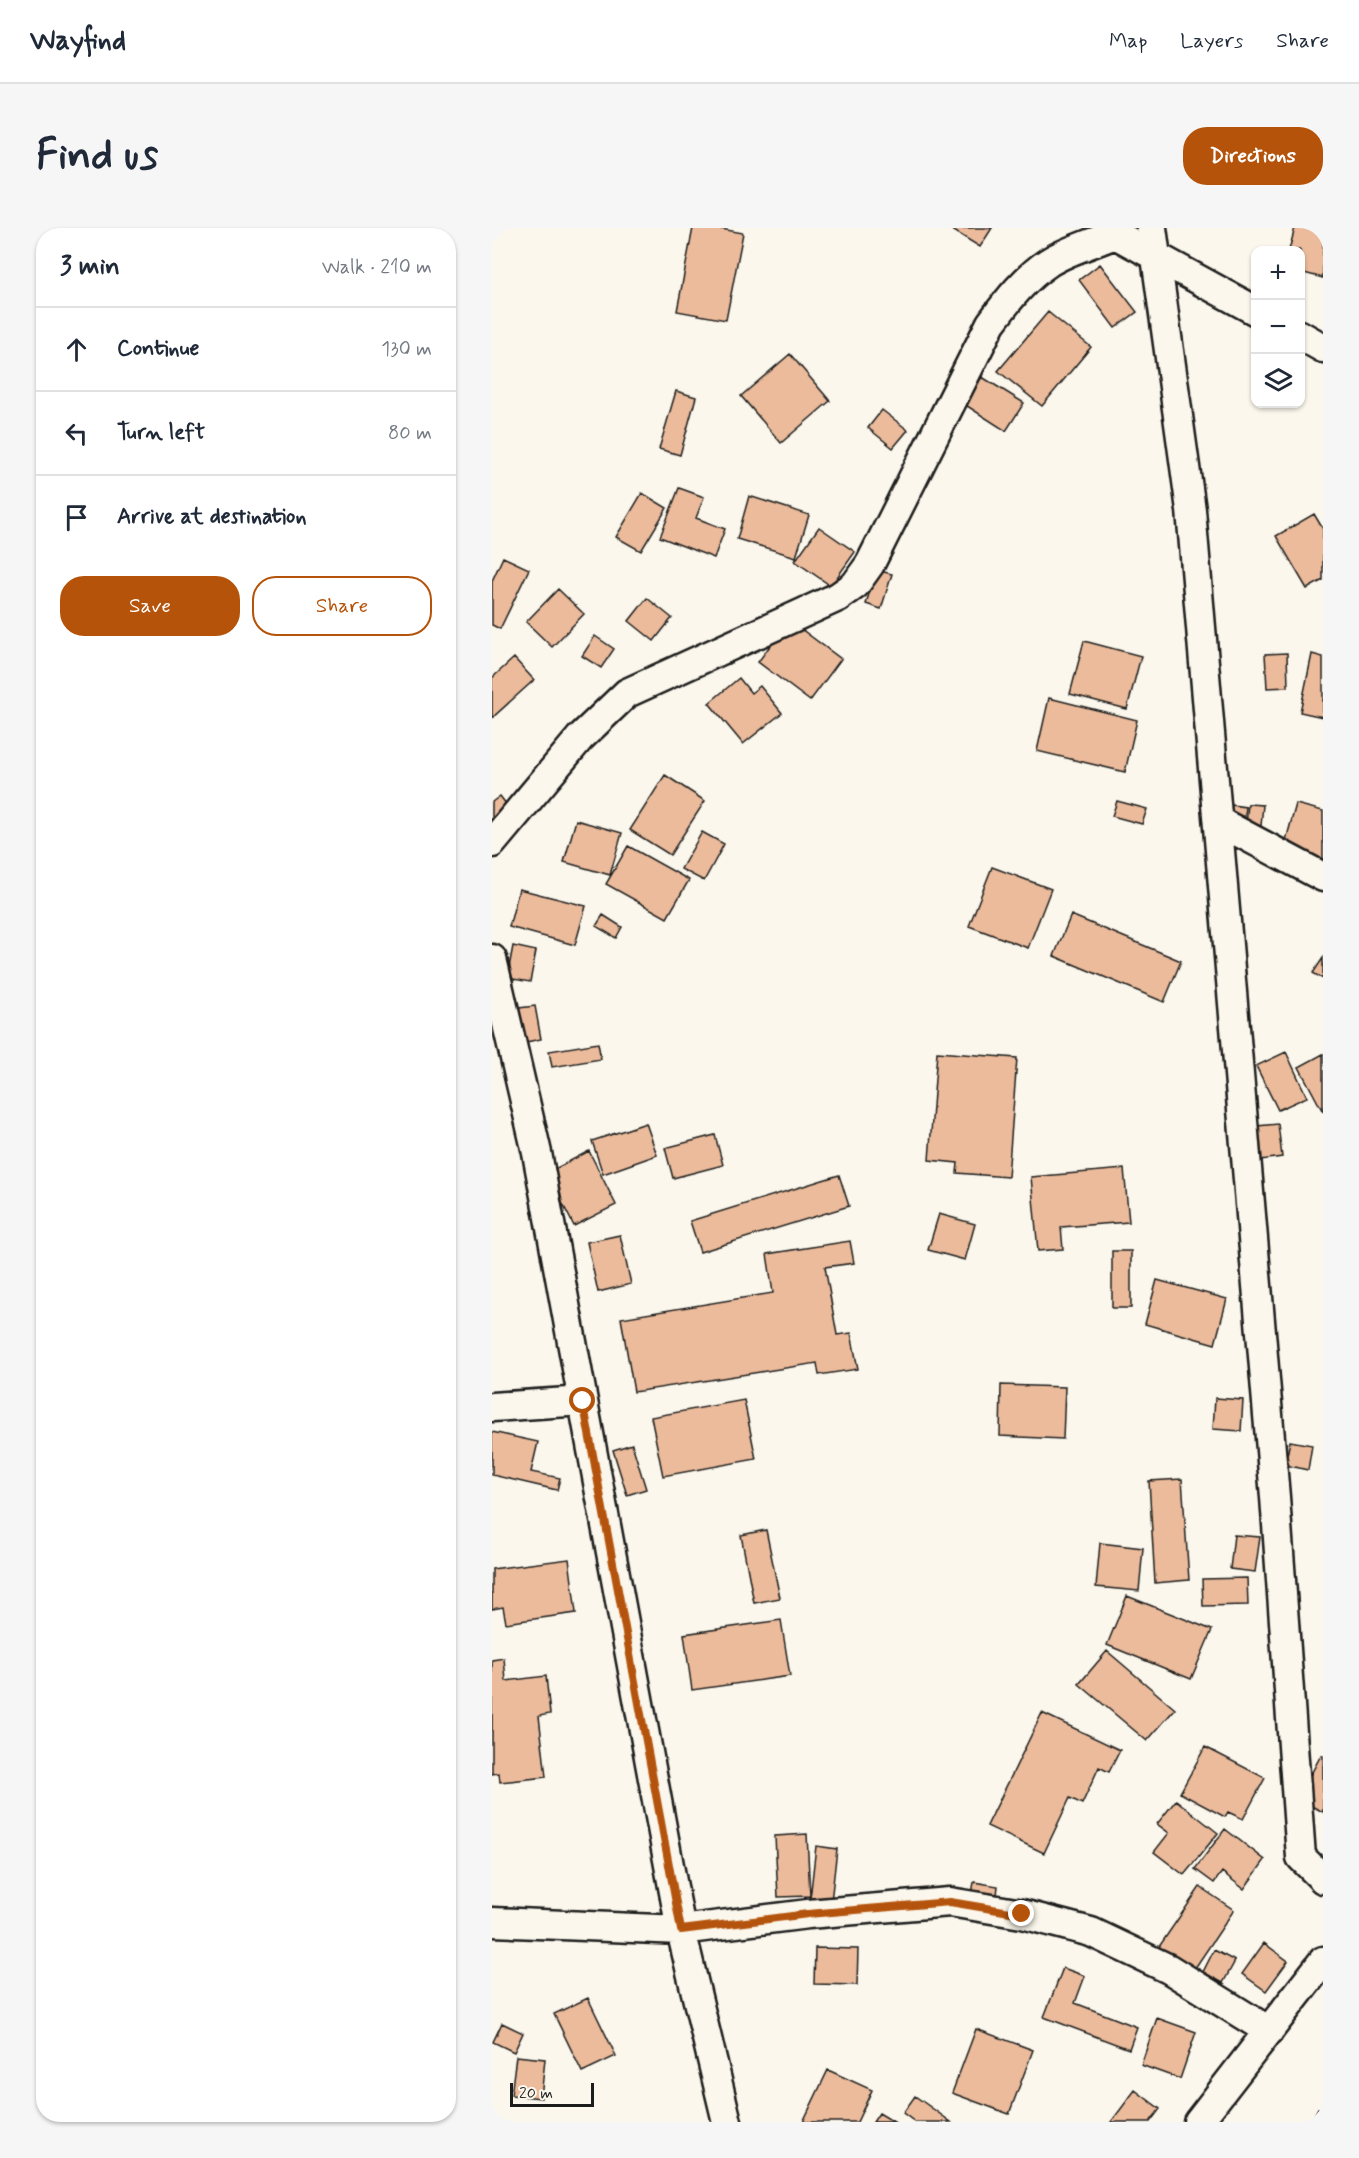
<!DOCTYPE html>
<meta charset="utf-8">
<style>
:root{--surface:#fff;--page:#f6f6f7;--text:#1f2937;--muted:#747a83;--line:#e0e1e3;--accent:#b45309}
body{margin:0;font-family:Mynerve,sans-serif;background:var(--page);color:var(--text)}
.controls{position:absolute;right:18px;top:18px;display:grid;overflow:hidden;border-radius:12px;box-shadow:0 2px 4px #0004}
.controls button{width:54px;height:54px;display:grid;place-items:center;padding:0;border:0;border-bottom:2px solid var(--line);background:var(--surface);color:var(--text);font:30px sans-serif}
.scale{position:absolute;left:18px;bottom:15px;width:84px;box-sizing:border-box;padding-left:6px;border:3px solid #1c1c1c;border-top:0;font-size:16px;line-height:21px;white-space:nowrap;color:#1c1c1c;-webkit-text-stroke:4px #fbf7ec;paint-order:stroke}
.stop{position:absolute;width:18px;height:18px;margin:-14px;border:4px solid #b45309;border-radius:50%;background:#fff}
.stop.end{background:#b45309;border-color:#fff;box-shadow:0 2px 6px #0008}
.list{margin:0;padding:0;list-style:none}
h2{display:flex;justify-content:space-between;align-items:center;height:78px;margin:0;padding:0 24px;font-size:26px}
h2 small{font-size:20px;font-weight:400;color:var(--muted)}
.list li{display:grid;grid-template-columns:39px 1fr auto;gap:18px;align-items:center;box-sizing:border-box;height:84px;padding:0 24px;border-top:2px solid var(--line)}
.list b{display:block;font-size:22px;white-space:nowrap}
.list em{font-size:20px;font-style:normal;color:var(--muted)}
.actions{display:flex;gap:12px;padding:18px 24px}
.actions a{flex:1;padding:14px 0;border:2px solid var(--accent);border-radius:24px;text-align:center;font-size:21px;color:var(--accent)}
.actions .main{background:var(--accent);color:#fff}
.icon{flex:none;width:33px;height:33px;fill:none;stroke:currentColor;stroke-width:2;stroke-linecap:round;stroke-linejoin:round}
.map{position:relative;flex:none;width:831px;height:1894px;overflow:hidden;border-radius:24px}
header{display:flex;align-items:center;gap:36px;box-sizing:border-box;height:84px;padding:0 30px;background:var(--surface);border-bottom:2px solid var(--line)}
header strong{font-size:28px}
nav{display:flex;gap:33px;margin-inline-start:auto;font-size:21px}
.intro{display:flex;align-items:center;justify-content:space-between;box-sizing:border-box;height:144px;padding:0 36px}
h1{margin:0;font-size:42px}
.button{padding:15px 27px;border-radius:24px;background:var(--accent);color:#fff;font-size:21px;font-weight:700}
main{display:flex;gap:36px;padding:0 36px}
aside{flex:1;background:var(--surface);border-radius:24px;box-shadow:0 2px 4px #0004}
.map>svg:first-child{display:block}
.building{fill:#ebbb9b;stroke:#1c1c1c;stroke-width:1.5}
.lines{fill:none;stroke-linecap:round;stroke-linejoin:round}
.minor-casing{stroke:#1c1c1c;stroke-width:33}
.minor{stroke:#fbf7ec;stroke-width:28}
.route{stroke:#b45309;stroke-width:8}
</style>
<header>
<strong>Wayfind</strong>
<nav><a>Map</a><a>Layers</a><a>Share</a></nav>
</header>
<div class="intro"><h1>Find us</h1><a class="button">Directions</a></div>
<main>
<aside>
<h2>3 min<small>Walk · 210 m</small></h2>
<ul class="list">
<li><svg class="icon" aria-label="ahead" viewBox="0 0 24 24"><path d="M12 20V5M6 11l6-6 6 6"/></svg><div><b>Continue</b></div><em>130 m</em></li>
<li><svg class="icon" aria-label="left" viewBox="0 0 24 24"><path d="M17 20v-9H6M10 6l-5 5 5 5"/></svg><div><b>Turn left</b></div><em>80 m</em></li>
<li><svg class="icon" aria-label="arrive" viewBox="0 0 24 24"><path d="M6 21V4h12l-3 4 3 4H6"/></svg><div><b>Arrive at destination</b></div></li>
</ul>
<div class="actions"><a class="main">Save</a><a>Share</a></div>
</aside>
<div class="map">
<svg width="831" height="1894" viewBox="0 0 831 1894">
<rect width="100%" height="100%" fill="#fbf7ec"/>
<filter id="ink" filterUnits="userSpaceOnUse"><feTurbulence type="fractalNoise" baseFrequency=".0167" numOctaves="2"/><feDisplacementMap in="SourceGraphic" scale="12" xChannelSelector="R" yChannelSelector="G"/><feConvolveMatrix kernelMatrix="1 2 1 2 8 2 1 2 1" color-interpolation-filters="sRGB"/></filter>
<g filter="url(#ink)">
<path class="building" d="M201,0H224L251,5L234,92L185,83Z
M457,0H500L488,19Z
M803,0H831V50L808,44V22H797Z
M608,36L645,84L623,100L587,52Z
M556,84L599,119L550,178L506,143Z
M298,126L338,173L289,215L249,168Z
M490,149L532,175L514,203L472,176Z
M184,163L204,169L188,227L167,221Z
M390,182L416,202L401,220L376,200Z
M187,260L212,269L204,290L233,301L222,330L168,309Z
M150,265L175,280L149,323L124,309Z
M257,268L317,287L304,329L245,311Z
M822,286L831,301V352L815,361L784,308Z
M327,299L363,324L339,358L303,333Z
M11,329L37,341L8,401L0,397V353Z
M384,342L400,346L389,381L374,376Z
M66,361L92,386L60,419L34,394Z
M155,370L180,390L162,413L137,393Z
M297,392L349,431L318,473L266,434Z
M103,408L122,421L109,440L90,428Z
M592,413L649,428L635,481L578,466Z
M795,425L796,459L775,460L773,426Z
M820,426L831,429V489L808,484Z
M22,430L42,452L0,490V450Z
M247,450L259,465L268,458L290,485L251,516L217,475Z
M557,470L645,492L633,544L545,523Z
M173,547L213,573L178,627L138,602Z
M8,568L21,585L0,596V574Z
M625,573L655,581L650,596L620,588Z
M732,576L754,579L751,602Z
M756,576L771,577L769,598L754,597Z
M804,576L831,583V632L827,645L788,634Z
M84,592L130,605L118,647L72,634Z
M210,604L232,616L212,653L189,641Z
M136,618L197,652L175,690L114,656Z
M500,639L559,661L536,720L477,698Z
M27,661L94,678L83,717L17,699Z
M111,687L130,699L124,710L104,698Z
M579,687L689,733L672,774L562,728Z
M21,718L44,723L38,754L15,750Z
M831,730V751L821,745Z
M43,778L49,811L34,814L27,780Z
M106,815L109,831L60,839L57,823Z
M445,824L525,830L516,949L465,945L466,935L437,932Z
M794,824L815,869L786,882L764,838Z
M831,826V884L807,839Z
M154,895L165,927L111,946L100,913Z
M786,896L790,929L769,932L765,898Z
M223,907L231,937L181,950L173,920Z
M97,923L124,977L82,998L55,945Z
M632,941L637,994L569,999L571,1021L546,1023L539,949Z
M347,947L357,978L208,1024L198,993Z
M447,986L483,996L473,1032L436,1022Z
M128,1007L139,1056L106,1064L95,1014Z
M358,1013L362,1035L333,1039L345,1107L359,1105L366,1141L327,1147L325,1135L142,1164L129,1090L281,1065L275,1026Z
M620,1023H639V1080H620Z
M665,1052L735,1071L723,1116L653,1096Z
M509,1157L573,1159L571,1211L508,1208Z
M723,1170L751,1172L749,1203L721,1201Z
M252,1172L264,1231L171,1248L159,1189Z
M0,1204L46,1214L39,1244L68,1250L65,1262L0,1247Z
M798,1213L820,1217L816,1242L793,1237Z
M140,1216L154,1261L135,1267L121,1222Z
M690,1251L697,1352L663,1355L657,1253Z
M274,1302L288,1370L262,1375L249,1307Z
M742,1307L768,1309L763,1344L738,1341Z
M608,1315L651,1320L647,1363L604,1359Z
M77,1331L84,1385L14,1395L11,1379L0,1381V1341Z
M755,1350L756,1377L711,1378L710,1351Z
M635,1368L720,1402L699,1451L615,1417Z
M289,1392L298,1448L200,1462L192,1406Z
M615,1423L683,1481L655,1513L587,1456Z
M12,1430L14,1453L54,1448L58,1486L47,1488L54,1549L8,1554L7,1545L0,1546V1432Z
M550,1485L628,1522L617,1544L607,1539L590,1576L578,1570L552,1625L495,1598Z
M713,1519L773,1550L751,1591L736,1584L733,1589L688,1565Z
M829,1527L831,1528V1584L806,1571Z
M684,1572L726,1605L692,1647L662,1624L677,1605L665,1596Z
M733,1601L773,1632L752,1661L730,1644L722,1655L703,1641Z
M315,1606L318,1668L286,1669L283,1608Z
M324,1618L345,1621L339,1674L318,1671Z
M482,1654L506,1658L504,1676L479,1672Z
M708,1659L742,1682L697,1749L662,1726Z
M772,1715L796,1733L774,1763L750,1746Z
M323,1720L366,1721L365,1757L322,1756Z
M722,1722L743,1733L731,1755L711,1744Z
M571,1740L593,1748L583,1775L645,1799L637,1821L552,1789Z
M96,1770L124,1828L90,1844L62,1786Z
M665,1790L704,1804L688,1851L649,1837Z
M10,1795L31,1805L22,1824L1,1814Z
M484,1801L541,1822L517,1886L460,1865Z
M24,1828L53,1831L49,1870L19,1867Z
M336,1842L380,1862L365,1894H311Z
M643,1862L668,1881L658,1894H619Z
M423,1868L459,1894H423L411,1885Z
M826,1880L831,1883V1894H819Z
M387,1885L402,1894H381Z"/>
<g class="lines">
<defs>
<path id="minor" d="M615,0L623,6L764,83
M660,0L699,282L783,1269L809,1629L831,1651
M808,107L831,120
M726,593L831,649
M0,615L88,510L135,465L346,369L363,357L378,336L499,95C516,72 533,50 557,34C576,22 602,15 623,6
M0,731L45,925L189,1702L235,1894
M0,1179L91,1173
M0,1694L189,1702L316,1686L458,1674L530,1686L599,1704L677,1741L777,1803
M706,1894L831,1733"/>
</defs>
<use href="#minor" class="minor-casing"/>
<use href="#minor" class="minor"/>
</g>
</g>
<g class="lines" filter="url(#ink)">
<path class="route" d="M91,1173L189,1702L316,1686L458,1674L530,1686"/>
</g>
</svg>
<div class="controls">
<button>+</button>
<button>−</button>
<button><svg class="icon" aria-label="layers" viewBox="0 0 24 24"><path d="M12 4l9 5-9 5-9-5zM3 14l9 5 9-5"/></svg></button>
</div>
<div class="scale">20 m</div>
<div class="stop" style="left:91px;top:1173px"></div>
<div class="stop end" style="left:530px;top:1686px"></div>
</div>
</main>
